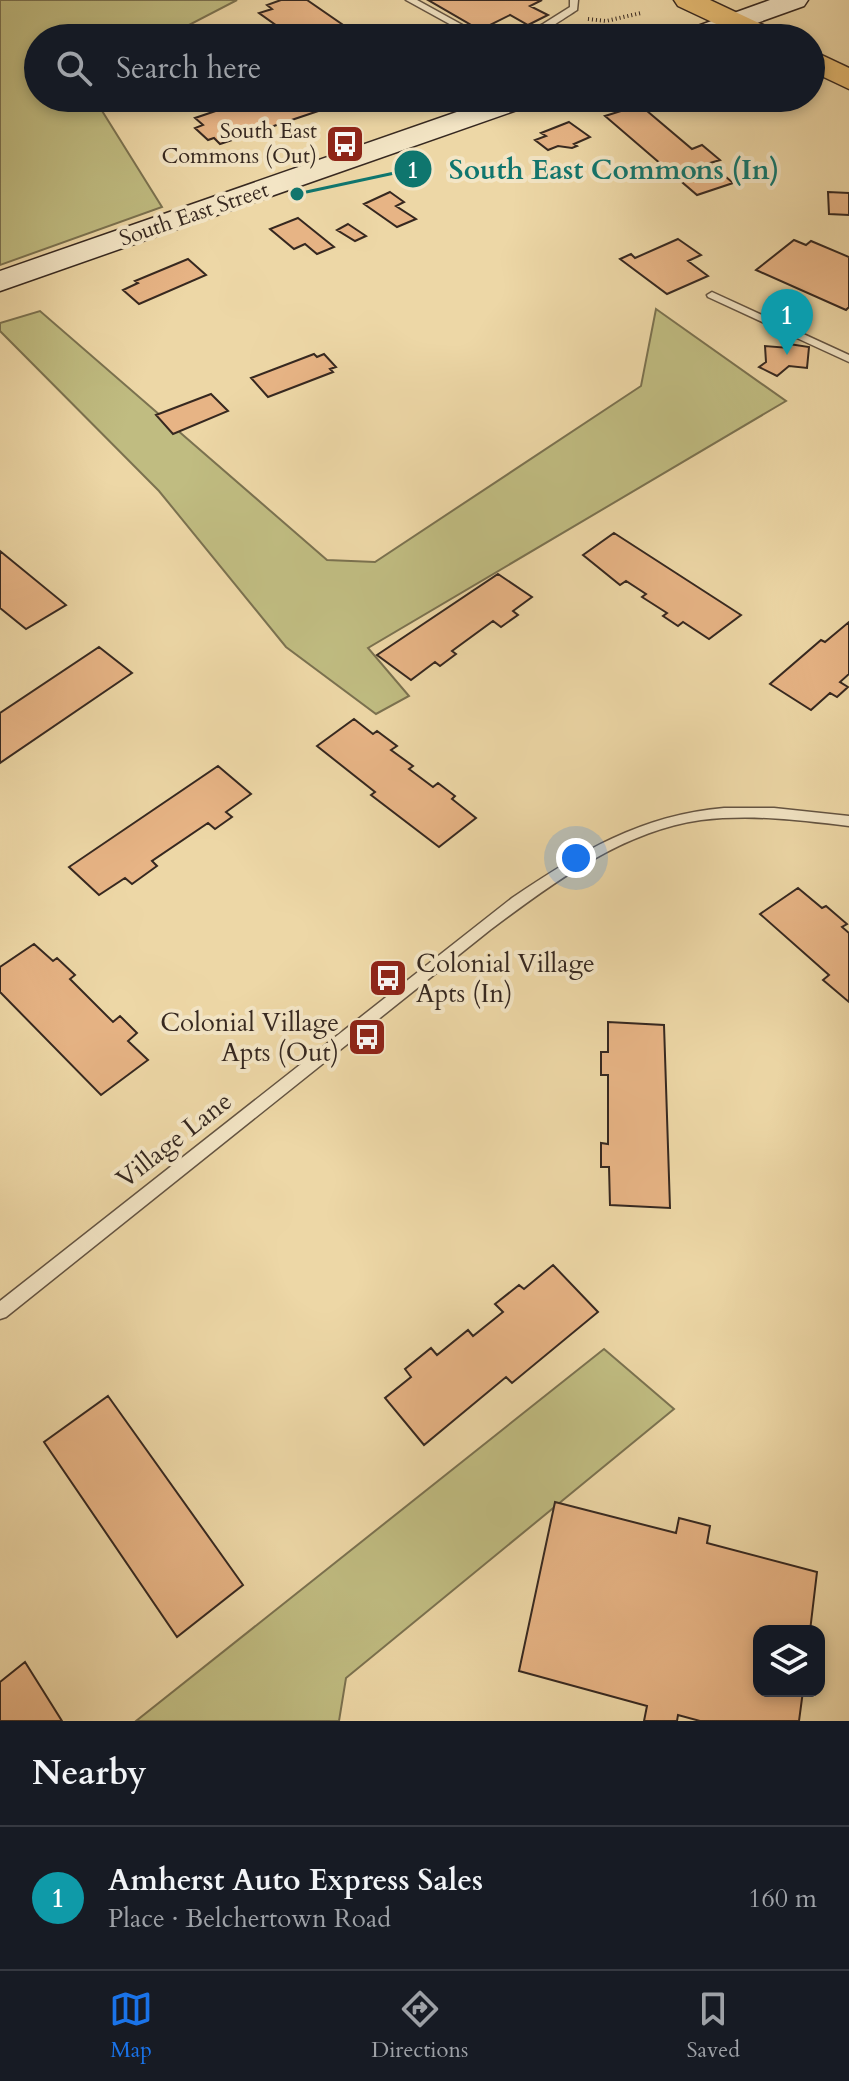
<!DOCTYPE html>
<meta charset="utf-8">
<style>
:root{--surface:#171b24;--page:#20242c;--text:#f1f3f6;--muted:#9ea1a6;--line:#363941;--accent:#1a73e8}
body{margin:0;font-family:Cardo,serif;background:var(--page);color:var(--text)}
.controls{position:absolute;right:24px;bottom:24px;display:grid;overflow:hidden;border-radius:16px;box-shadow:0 4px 12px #0003}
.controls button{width:72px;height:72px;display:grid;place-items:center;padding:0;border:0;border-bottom:2px solid var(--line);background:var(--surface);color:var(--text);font:40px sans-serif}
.you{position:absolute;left:576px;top:858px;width:28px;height:28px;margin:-20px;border:6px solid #fff;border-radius:50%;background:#1a73e8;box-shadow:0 0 0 12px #1a73e833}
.badge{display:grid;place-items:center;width:52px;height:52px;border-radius:50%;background:var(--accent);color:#fff;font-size:26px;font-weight:700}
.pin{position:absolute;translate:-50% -66px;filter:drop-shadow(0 2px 4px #0008)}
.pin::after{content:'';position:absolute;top:42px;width:28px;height:24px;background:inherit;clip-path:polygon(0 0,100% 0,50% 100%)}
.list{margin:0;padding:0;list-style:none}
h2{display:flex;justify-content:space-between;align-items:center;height:104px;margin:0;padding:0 32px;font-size:34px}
h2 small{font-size:26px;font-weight:400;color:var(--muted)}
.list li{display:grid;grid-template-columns:52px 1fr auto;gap:24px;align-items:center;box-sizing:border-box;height:144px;padding:0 32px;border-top:2px solid var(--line)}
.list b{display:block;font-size:30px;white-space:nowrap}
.list p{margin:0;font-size:26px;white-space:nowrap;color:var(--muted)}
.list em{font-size:26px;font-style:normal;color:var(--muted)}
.icon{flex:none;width:44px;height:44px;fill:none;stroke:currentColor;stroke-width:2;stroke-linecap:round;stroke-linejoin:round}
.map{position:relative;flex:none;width:849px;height:1721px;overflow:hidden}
.search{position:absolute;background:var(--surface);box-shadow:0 4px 12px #0003;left:24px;right:24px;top:24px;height:88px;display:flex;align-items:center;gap:20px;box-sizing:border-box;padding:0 28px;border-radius:44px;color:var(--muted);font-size:30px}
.sheet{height:248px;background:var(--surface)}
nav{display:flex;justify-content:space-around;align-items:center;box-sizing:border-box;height:112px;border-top:2px solid var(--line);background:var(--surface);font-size:22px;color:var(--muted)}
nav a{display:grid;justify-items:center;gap:4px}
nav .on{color:var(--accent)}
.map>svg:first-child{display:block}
.green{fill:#c0bc81;stroke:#7b7250;stroke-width:2}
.building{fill:#e7b485;stroke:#362820;stroke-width:2}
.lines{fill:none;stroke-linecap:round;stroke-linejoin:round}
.lane-casing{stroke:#645442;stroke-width:3}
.secondary-casing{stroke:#362820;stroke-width:3}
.highway-casing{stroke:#362820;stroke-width:3}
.path{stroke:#362820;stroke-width:4;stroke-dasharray:1 3;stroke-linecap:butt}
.lane{fill:#f3e5c5;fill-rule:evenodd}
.secondary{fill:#f3e5c5;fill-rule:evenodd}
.highway{fill:#e6bc73;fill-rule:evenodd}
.labels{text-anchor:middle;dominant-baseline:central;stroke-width:8;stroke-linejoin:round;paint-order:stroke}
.far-poi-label{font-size:22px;fill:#362820;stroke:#f3e5c5;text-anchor:end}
.far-street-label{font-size:22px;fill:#362820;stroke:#f3e5c5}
.poi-label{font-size:26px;fill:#362820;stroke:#f3e5c5;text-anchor:start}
.street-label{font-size:26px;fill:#362820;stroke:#f3e5c5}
.leader{fill:none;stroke:#0f766e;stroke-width:3}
.callout-dot{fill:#0f766e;stroke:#f3e5c5;stroke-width:3}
.mark-label{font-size:24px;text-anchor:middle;font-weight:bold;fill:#fff}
.callout-label{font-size:28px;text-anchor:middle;font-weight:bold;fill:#0f766e;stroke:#f3e5c5;stroke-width:8;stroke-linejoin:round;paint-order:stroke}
</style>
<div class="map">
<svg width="849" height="1721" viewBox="0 0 849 1721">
<rect width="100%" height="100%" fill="#edd7a6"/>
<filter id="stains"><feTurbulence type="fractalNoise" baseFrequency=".0025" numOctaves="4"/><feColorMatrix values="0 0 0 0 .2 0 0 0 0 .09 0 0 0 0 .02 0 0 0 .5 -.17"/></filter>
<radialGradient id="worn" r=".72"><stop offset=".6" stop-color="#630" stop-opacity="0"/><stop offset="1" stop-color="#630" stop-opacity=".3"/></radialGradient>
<path class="green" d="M0,0H237L164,38H38V98H94L162,207L0,265Z
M656,309L786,401L368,648L409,696L376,714L286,647L159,491L0,331V323L40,311L327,560L375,562L641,386Z
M604,1349L674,1409L346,1678L339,1721H136Z"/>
<path class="building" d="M281,0H307L362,38H294L259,13L272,9L267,5Z
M428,0H542L530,6L548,15L528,25L510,15L480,30Z
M254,98H357L220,144L214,138L208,140L195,128L203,125L195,118Z
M640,105L692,149L702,145L720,160L710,163L733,183L697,195L605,116Z
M569,122L590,137L574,144L577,146L572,148L558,146L548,150L535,140L546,136L541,133Z
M390,192L404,202L396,206L416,219L397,227L364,204Z
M828,192L849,193V215L829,214Z
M298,218L334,247L317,254L305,244L294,249L270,229Z
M348,224L366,236L355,241L337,230Z
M678,239L701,255L688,261L708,276L667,294L620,259L631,254L635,258Z
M794,240L806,245L811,241L849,257V307L846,310L756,270Z
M188,259L206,275L139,304L123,290L138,283L135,281Z
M789,344L809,347L807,368L789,366L777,376L759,367L766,362L765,346L789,348Z
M314,354L317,357L324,354L336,367L330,369L333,372L268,397L251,378Z
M211,394L228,411L173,434L156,415Z
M614,533L741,615L709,639L683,622L678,626L663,616L667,613L642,597L646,594L626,581L620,585L583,555Z
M0,551L66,605L26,629L0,608Z
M498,574L532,597L513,611L518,615L501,627L493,621L452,651L456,654L440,666L435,662L411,680L377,655Z
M849,622V674L840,682L848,687L837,697L830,693L811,710L770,684L821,640L825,642Z
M99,647L132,673L0,763V713Z
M354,719L373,734L377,731L397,746L391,750L413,766L409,769L433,787L438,783L455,796L452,799L476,818L439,847L371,795L375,792L317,746Z
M218,766L251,794L226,812L232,817L215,829L208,823L152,861L157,866L132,884L125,878L99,895L69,867Z
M798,888L822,908L826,906L847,924L842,927L849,933V1002L823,980L829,975L760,914Z
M34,944L53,961L57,958L75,975L70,979L113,1022L120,1016L137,1033L128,1041L148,1060L101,1095L0,992V967Z
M608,1022L664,1025L670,1208L610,1205L609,1167H601V1143L608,1144V1075H601V1052H608Z
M553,1265L598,1312L512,1383L506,1377L424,1445L385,1398L411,1377L405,1369L431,1348L437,1355L468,1330L473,1336L503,1312L495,1304L519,1285L524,1289Z
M108,1396L243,1585L177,1637L44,1442Z
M555,1502L676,1533L679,1518L710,1526L707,1543L817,1572L810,1631H759V1691H803L799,1721H700L678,1715L677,1721H644L647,1706L519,1671Z
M25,1662L62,1721H0V1682Z"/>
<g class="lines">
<defs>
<path id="lane" d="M406,0H417L486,38H475Z
M570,0H578L577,10C558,22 538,38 515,38L543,24L570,7Z
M712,292L849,355V362L708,297L707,295Z
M724,808H774L849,816V826C800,820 751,814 701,820C622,831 553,883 490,930L6,1317L0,1319V1301L512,898C580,852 641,815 724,808Z"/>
<path id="secondary" d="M770,0H808L804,6L715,38H677L681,32Z
M497,98H538L534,104L0,291V271Z"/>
<path id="highway" d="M674,0H710L778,32L782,38H746L678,6Z
M811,50L849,68V89L811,71Z"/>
</defs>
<use href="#lane" class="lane-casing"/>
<use href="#secondary" class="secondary-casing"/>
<use href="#highway" class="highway-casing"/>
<path class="path" d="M588,19L606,21L641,13"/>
<use href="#lane" class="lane"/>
<use href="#secondary" class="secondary"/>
<use href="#highway" class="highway"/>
</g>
<defs>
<symbol id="bus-square" viewBox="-11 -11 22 22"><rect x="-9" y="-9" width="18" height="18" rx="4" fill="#8f2418" stroke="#f3e5c5"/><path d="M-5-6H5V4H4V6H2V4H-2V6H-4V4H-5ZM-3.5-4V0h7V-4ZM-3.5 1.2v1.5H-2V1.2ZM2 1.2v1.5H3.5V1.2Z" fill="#fff"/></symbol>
</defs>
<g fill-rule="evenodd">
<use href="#bus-square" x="323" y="122" width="44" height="44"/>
<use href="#bus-square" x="366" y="956" width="44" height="44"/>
<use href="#bus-square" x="345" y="1015" width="44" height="44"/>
</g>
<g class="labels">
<g class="far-poi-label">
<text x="317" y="131">South East<tspan x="317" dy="25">Commons (Out)</tspan></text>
</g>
<g class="far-street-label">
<text transform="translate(194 214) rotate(-19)">South East Street</text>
</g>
<g class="poi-label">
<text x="416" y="963">Colonial Village<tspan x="416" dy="30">Apts (In)</tspan></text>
<text x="339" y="1022" text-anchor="end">Colonial Village<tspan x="339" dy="30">Apts (Out)</tspan></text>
</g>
<g class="street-label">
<text transform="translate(174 1140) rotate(-38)">Village Lane</text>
</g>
</g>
<path class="leader" d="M297 194L413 169"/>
<g class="callout-dot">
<circle cx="297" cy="194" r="8"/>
<circle cx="413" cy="169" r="20"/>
</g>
<g class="mark-label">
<text x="413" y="178">1</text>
</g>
<g class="callout-label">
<text x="614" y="179">South East Commons (In)</text>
</g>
<rect width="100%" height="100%" filter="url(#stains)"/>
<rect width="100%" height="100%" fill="url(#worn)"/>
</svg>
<div class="controls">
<button><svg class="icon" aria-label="layers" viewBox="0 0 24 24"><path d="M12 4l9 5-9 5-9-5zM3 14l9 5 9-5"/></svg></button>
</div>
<div class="you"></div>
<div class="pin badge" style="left:787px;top:355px;background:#0f9aa8">1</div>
<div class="search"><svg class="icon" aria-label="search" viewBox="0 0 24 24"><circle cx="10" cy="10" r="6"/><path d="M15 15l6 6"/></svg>Search here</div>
</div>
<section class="sheet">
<h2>Nearby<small></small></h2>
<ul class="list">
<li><span class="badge" style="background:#0f9aa8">1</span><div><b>Amherst Auto Express Sales</b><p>Place · Belchertown Road</p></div><em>160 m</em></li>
</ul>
</section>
<nav>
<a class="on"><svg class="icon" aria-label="map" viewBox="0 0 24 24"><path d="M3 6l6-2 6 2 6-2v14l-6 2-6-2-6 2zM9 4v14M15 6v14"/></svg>Map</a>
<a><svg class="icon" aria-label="directions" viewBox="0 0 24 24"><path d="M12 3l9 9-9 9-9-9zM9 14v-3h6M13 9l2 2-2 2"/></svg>Directions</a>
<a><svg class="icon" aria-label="saved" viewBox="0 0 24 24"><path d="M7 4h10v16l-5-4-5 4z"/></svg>Saved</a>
</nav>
